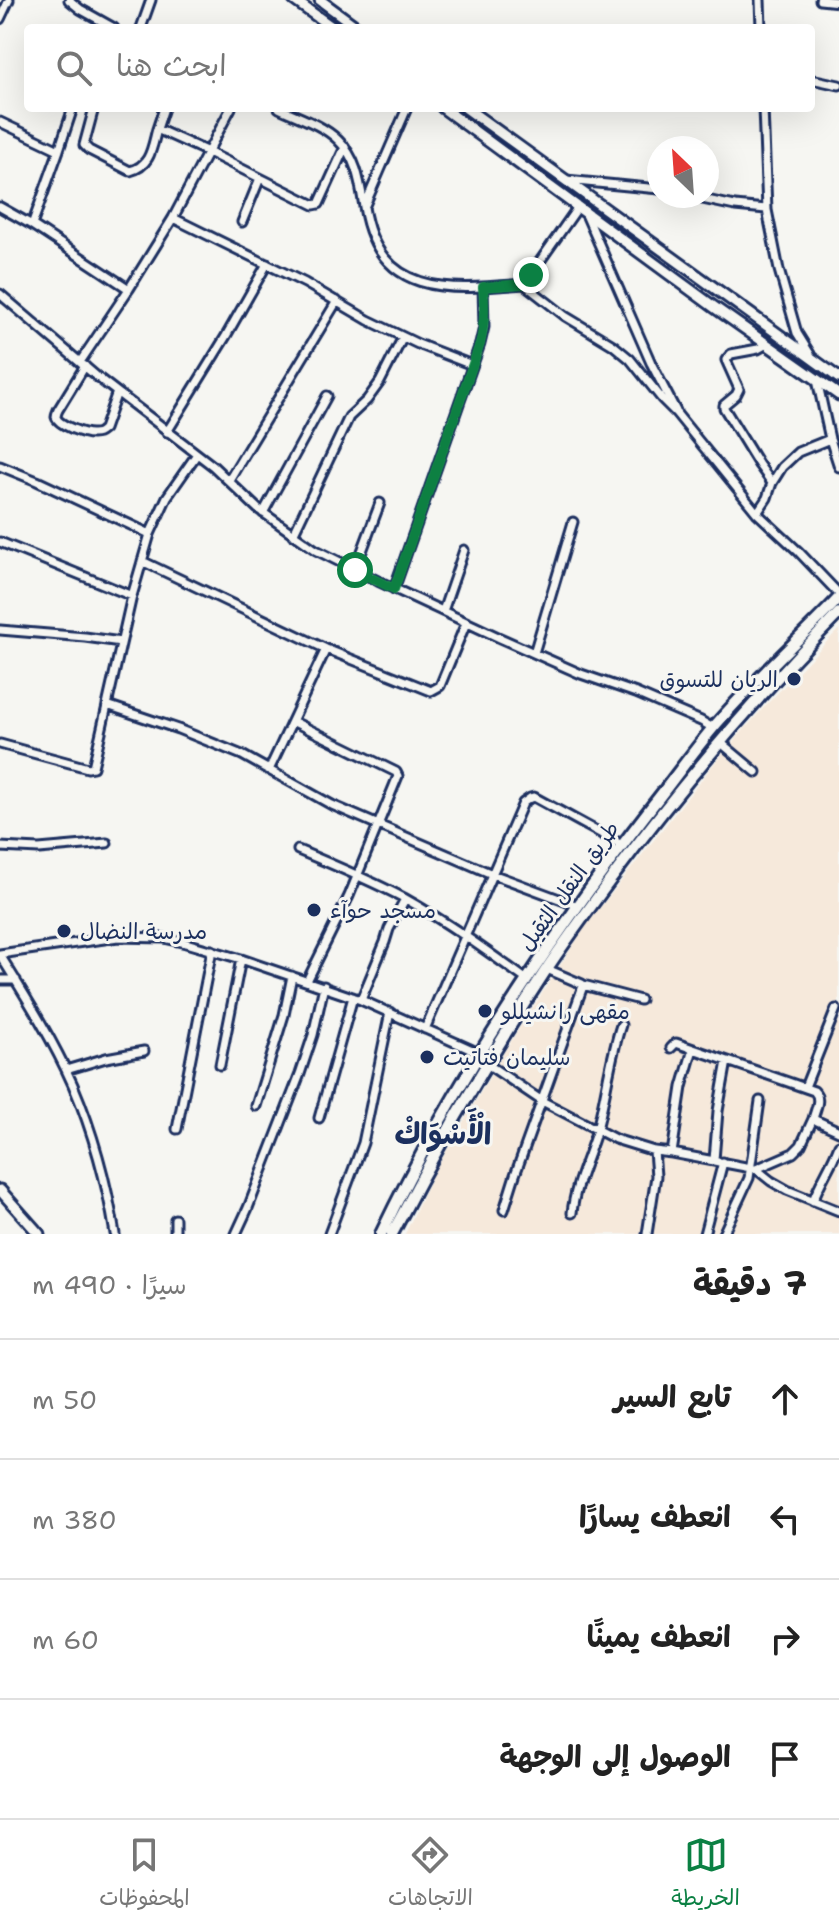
<!DOCTYPE html>
<html lang="ar">
<meta charset="utf-8">
<style>
:root{--surface:#fff;--page:#f6f6f6;--text:#222;--muted:#767676;--line:#e0e0e0;--accent:#0b8043}
body{margin:0;font-family:"Shantell Sans","Playpen Sans Arabic",sans-serif;background:var(--page);color:var(--text);direction:rtl}
.compass{position:absolute;left:647px;top:136px;width:72px;height:72px;border-radius:50%;background:var(--surface);box-shadow:0 8px 32px #0002;rotate:335deg}
.stop{position:absolute;width:24px;height:24px;margin:-18px;border:6px solid #0b8043;border-radius:50%;background:#fff}
.stop.end{background:#0b8043;border-color:#fff;box-shadow:0 2px 8px #0008}
.list{margin:0;padding:0;list-style:none}
h2{display:flex;justify-content:space-between;align-items:center;height:104px;margin:0;padding:0 32px;font-size:34px}
h2 small{font-size:26px;font-weight:400;color:var(--muted)}
.list li{display:grid;grid-template-columns:52px 1fr auto;gap:24px;align-items:center;box-sizing:border-box;height:120px;padding:0 32px;border-top:2px solid var(--line)}
.list b{display:block;font-size:30px;white-space:nowrap}
.list em{font-size:26px;font-style:normal;color:var(--muted)}
.icon{flex:none;width:44px;height:44px;fill:none;stroke:currentColor;stroke-width:2;stroke-linecap:round;stroke-linejoin:round}
.map{position:relative;flex:none;width:839px;height:1234px;overflow:hidden;direction:ltr}
.search{position:absolute;background:var(--surface);box-shadow:0 8px 32px #0002;left:24px;right:24px;top:24px;height:88px;display:flex;align-items:center;gap:20px;box-sizing:border-box;padding:0 28px;border-radius:8px;color:var(--muted);font-size:30px}
.sheet{height:584px;background:var(--surface)}
nav{display:flex;justify-content:space-around;align-items:center;box-sizing:border-box;height:112px;border-top:2px solid var(--line);background:var(--surface);font-size:22px;color:var(--muted)}
nav a{display:grid;justify-items:center;gap:4px}
nav .on{color:var(--accent)}
.map>svg:first-child{display:block}
.built{fill:#f6e9db}
.lines{fill:none;stroke-linecap:round;stroke-linejoin:round}
.minor-casing{stroke:#1b2f5e;stroke-width:13}
.major-casing{stroke:#1b2f5e;stroke-width:15}
.highway-casing{stroke:#1b2f5e;stroke-width:16}
.minor{stroke:#f6f6f2;stroke-width:7}
.major{stroke:#f6f6f2;stroke-width:9}
.highway{stroke:#f6f6f2;stroke-width:10}
.route{stroke:#0b8043;stroke-width:10}
.poi-dot{fill:#1b2f5e;stroke:#f6f6f2;stroke-width:3}
.labels{text-anchor:middle;dominant-baseline:central;stroke-width:6;stroke-linejoin:round;paint-order:stroke}
.poi-label{font-size:22px;fill:#1b2f5e;stroke:#f6f6f2;text-anchor:start}
.street-label{font-size:22px;fill:#1b2f5e;stroke:#f6f6f2}
.district-label{font-size:30px;font-weight:bold;fill:#1b2f5e;stroke:#f6f6f2}
</style>
<div class="map">
<svg width="839" height="1234" viewBox="0 0 839 1234">
<rect width="100%" height="100%" fill="#f6f6f2"/>
<filter id="ink" filterUnits="userSpaceOnUse"><feTurbulence type="fractalNoise" baseFrequency=".0125" numOctaves="2"/><feDisplacementMap in="SourceGraphic" scale="16" xChannelSelector="R" yChannelSelector="G"/><feConvolveMatrix kernelMatrix="1 2 1 2 8 2 1 2 1" color-interpolation-filters="sRGB"/></filter>
<g filter="url(#ink)">
<path class="built" d="M839,629V1234H405L433,1174L506,1049L585,927L717,760L766,705Z"/>
<g class="lines">
<defs>
<path id="minor" d="M69,0L80,9L114,28
M760,0L761,28
M820,0L839,2
M0,19L9,0
M141,28L151,0
M811,79L839,85
M94,108L84,145L89,150L130,171C151,166 152,147 157,129
M164,108L157,129L208,152L314,205L319,204L345,147
M279,108C298,117 323,125 338,140C357,158 360,183 364,207C379,299 452,290 524,284L578,207
M763,108L767,210L779,270L797,333L810,354
M0,122L59,150L73,108
M566,180L659,189
M688,196L735,206L766,209
M365,205L407,108
M0,207L32,225L129,289
M585,212L651,363L676,411
M173,218L305,283L368,320L418,344L472,365
M242,222L260,178
M32,225L59,150
M524,284L565,316L613,345L630,359L662,399L676,413L757,513L799,552L839,594
M0,294L96,376L213,466L258,509L316,550L378,581L500,638L581,674L636,693L701,721L713,728
M80,362L129,289L173,218L231,108
M85,366L58,410C57,412 56,414 56,417C58,425 84,434 92,434C99,434 99,433 104,429L117,392
M817,380L830,439L839,467
M167,432L226,336L267,264
M0,466L37,481L150,534
M229,480L337,301
M772,483L782,467L798,452L830,439
M263,513L327,396
M757,513L767,498L772,483L759,465L724,408V405L736,395L739,389L726,360L731,354L758,349L767,344
M293,535L349,417L367,400L380,382L403,337
M0,542L132,596
M142,561L326,649L431,691L440,686L466,623
M355,570L380,503
M394,589L480,344L484,327L483,287
M443,611L464,550
M0,630L85,637L121,642
M534,653L573,522
M107,705L178,729L242,755L332,805L492,874L578,906
M292,721L396,772L398,776L349,896L307,981
M720,742L756,772
M0,744L88,768L93,767L132,596L150,534L167,497L197,454
M269,770L326,649
M0,847L39,849L107,843
M298,850C334,865 370,880 404,898C447,922 487,951 527,980
M0,954L118,937L164,938L186,943L241,959L361,1000L490,1058
M0,955C26,997 53,1040 73,1085C93,1132 107,1184 115,1234
M0,980H16
M583,985L640,1000
M361,1000L385,942L389,929L405,899
M425,1029L523,803L530,798L534,797L622,845
M671,1048L676,1043L814,1091C822,1099 815,1110 813,1119
M487,1064L542,1101L615,1139L654,1151L672,1153L756,1169L771,1181L787,1190L839,1211
M220,1065L241,959
M66,1070L106,1058L144,1051
M805,1087L836,1009
M256,1106L284,1015L292,976
M319,1118L353,997
M177,1129L212,950
M672,1153L682,1087L693,1049
M714,1160L718,1111L727,1061
M756,1169L793,1153L801,1145L813,1119L839,1131
M813,1201C820,1181 832,1165 839,1145
M504,1210L515,1175L583,986L582,984L547,969
M572,1213C575,1183 589,1157 597,1129C606,1095 610,1059 621,1025
M175,1234V1219
M236,1234L248,1208L300,1074L313,1035L324,986
M329,1234L363,1143L390,1012
M647,1234L656,1176L654,1151
M704,1234L723,1162
M723,1234L749,1178L760,1101"/>
<path id="major" d="M294,0L333,28
M320,0L358,28
M443,108L714,307L839,395
M466,108L839,378
M0,1190L39,1234"/>
<path id="highway" d="M381,1234C454,1081 549,939 653,805C673,780 692,753 712,729C751,683 798,641 839,598
M392,1234C438,1145 489,1057 544,973C565,941 588,910 611,879C681,785 757,696 839,613"/>
</defs>
<use href="#minor" class="minor-casing"/>
<use href="#major" class="major-casing"/>
<use href="#highway" class="highway-casing"/>
<use href="#minor" class="minor"/>
<use href="#major" class="major"/>
<use href="#highway" class="highway"/>
</g>
</g>
<g class="lines" filter="url(#ink)">
<path class="route" d="M355,570L394,589L480,344C485,325 485,307 483,287L524,284L531,275"/>
</g>
<g class="poi-dot">
<circle cx="794" cy="679" r="8"/>
<circle cx="314" cy="910" r="8"/>
<circle cx="64" cy="931" r="8"/>
<circle cx="485" cy="1011" r="8"/>
<circle cx="427" cy="1057" r="8"/>
</g>
<g class="labels">
<g class="poi-label">
<text x="778" y="679" text-anchor="end">الريان للتسوق</text>
<text x="330" y="910">مسجد حوآء</text>
<text x="80" y="931">مدرسة النضال</text>
<text x="501" y="1011">مقهى رانشيللو</text>
<text x="443" y="1057">سليمان فتاتيت</text>
</g>
<g class="street-label">
<text transform="translate(569 886) rotate(-54)">طريق النقل الثقيل</text>
</g>
<g class="district-label">
<text x="443" y="1133">الْأَسْوَاكْ</text>
</g>
</g>
</svg>
<svg class="compass" viewBox="-18 -18 36 36"><path d="M0-13l5 13h-10z" fill="#e53935"/><path d="M0 13l5-13h-10z" fill="#767676"/></svg>
<div class="stop" style="left:355px;top:570px"></div>
<div class="stop end" style="left:531px;top:275px"></div>
<div class="search"><svg class="icon" aria-label="search" viewBox="0 0 24 24"><circle cx="10" cy="10" r="6"/><path d="M15 15l6 6"/></svg>ابحث هنا</div>
</div>
<section class="sheet">
<h2>7 دقيقة<small>سيرًا · 490 m</small></h2>
<ul class="list">
<li><svg class="icon" aria-label="ahead" viewBox="0 0 24 24"><path d="M12 20V5M6 11l6-6 6 6"/></svg><div><b>تابع السير</b></div><em>50 m</em></li>
<li><svg class="icon" aria-label="left" viewBox="0 0 24 24"><path d="M17 20v-9H6M10 6l-5 5 5 5"/></svg><div><b>انعطف يسارًا</b></div><em>380 m</em></li>
<li><svg class="icon" aria-label="right" viewBox="0 0 24 24"><path d="M7 20v-9h11M14 6l5 5-5 5"/></svg><div><b>انعطف يمينًا</b></div><em>60 m</em></li>
<li><svg class="icon" aria-label="arrive" viewBox="0 0 24 24"><path d="M6 21V4h12l-3 4 3 4H6"/></svg><div><b>الوصول إلى الوجهة</b></div></li>
</ul>
</section>
<nav>
<a class="on"><svg class="icon" aria-label="map" viewBox="0 0 24 24"><path d="M3 6l6-2 6 2 6-2v14l-6 2-6-2-6 2zM9 4v14M15 6v14"/></svg>الخريطة</a>
<a><svg class="icon" aria-label="directions" viewBox="0 0 24 24"><path d="M12 3l9 9-9 9-9-9zM9 14v-3h6M13 9l2 2-2 2"/></svg>الاتجاهات</a>
<a><svg class="icon" aria-label="saved" viewBox="0 0 24 24"><path d="M7 4h10v16l-5-4-5 4z"/></svg>المحفوظات</a>
</nav>
